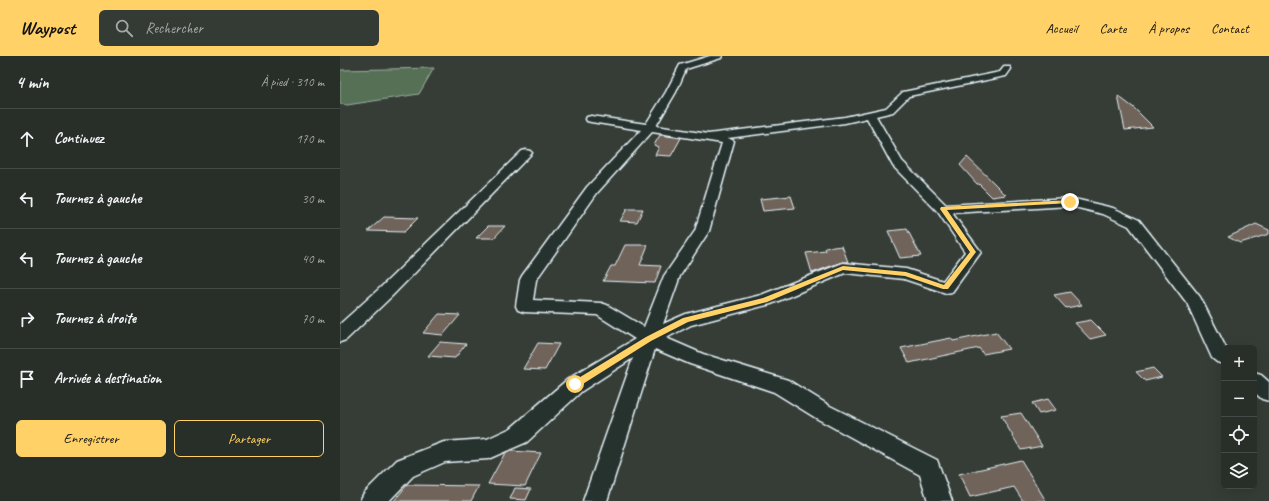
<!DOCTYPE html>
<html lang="fr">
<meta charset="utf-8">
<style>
:root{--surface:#282e28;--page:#343a34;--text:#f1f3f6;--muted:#a5a8a8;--line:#444a45;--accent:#ffd166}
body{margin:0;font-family:Caveat,sans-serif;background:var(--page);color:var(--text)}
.controls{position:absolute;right:12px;bottom:12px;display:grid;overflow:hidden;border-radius:6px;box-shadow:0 4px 16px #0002}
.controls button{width:36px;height:36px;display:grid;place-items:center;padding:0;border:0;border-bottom:1px solid var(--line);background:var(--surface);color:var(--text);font:20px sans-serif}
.stop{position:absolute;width:12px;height:12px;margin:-9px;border:3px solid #ffd166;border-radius:50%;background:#fff}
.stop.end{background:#ffd166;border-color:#fff;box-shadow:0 1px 4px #0008}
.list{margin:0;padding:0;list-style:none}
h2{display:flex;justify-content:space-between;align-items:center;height:52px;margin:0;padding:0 16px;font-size:17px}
h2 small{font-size:13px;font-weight:400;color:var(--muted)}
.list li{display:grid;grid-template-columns:26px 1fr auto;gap:12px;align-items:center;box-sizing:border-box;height:60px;padding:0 16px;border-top:1px solid var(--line)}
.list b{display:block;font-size:15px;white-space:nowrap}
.list em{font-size:13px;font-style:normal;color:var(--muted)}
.actions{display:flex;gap:8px;padding:12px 16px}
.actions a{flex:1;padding:9px 0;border:1px solid var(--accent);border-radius:6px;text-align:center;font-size:14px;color:var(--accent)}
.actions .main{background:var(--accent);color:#111}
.icon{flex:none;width:22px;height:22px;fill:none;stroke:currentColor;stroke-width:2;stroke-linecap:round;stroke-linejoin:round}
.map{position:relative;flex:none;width:929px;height:445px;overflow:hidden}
header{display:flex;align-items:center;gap:24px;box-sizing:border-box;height:56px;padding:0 20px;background:var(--accent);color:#111}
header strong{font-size:19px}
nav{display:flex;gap:22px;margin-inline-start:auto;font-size:14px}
.search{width:280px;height:36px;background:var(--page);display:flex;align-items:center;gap:10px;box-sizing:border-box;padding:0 14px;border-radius:6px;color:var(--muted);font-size:15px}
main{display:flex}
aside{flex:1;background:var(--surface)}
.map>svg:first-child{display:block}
.green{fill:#566f55;stroke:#9fb0a6}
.building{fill:#6f645a;stroke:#e8f1f8}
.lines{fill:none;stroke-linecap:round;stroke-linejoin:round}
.street-casing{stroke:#e8f1f8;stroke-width:3}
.street{fill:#26332d;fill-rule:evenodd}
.route{fill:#ffd166}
</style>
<header>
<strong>Waypost</strong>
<div class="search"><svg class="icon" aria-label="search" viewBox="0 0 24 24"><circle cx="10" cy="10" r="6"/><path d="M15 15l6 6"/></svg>Rechercher</div>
<nav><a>Accueil</a><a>Carte</a><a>À propos</a><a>Contact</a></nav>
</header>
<main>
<aside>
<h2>4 min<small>À pied · 310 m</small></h2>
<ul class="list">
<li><svg class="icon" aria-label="ahead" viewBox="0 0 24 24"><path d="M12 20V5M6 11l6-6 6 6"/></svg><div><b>Continuez</b></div><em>170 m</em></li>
<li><svg class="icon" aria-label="left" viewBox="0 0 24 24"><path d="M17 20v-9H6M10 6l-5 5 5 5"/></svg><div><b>Tournez à gauche</b></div><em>30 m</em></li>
<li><svg class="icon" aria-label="left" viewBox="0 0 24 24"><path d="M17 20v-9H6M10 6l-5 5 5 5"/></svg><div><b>Tournez à gauche</b></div><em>40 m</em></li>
<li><svg class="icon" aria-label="right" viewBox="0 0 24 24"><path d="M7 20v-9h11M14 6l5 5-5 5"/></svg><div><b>Tournez à droite</b></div><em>70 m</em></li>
<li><svg class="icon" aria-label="arrive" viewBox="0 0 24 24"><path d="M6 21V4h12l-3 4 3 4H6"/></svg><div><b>Arrivée à destination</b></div></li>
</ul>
<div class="actions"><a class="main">Enregistrer</a><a>Partager</a></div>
</aside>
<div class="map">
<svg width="929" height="445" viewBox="0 0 929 445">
<rect width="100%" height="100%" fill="#353d36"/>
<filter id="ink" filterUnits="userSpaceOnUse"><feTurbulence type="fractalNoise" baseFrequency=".025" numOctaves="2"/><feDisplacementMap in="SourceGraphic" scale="8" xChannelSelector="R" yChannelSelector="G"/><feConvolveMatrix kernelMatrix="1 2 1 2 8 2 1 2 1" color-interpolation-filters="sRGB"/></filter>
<g filter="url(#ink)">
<path class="green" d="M94,12L79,38L7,49L0,48V14Z"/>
<path class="building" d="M778,40L794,52L813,71L785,74Z
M320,79L341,82L331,100L315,99L319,91L314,89Z
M627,101L653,126L666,139L652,141L639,128H637L620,109Z
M451,140L455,152L423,155L420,143Z
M287,153H303L297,166L280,165Z
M44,161L78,162L64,176L28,175Z
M916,168L929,174V178L900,187L888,181Z
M148,170H165L154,182H136Z
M567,173L581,200L560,202L548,175Z
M285,189H308L300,209L321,210L315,227L263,225L271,210H275Z
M502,190L508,206H502L472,217L466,197L486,195L485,192Z
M730,236L742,249L726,252L714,239Z
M99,258L120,259L103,279L83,277Z
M751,264L766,279L750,283L735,267Z
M656,276L669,293L643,298L639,292L569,307L561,292L611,282L613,285Z
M100,286L126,288L115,302L88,300Z
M198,287L219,288L205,314L183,313Z
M813,312L822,321L805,325L796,316Z
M708,343L716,354L699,358L692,347Z
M681,357L702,390L681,394L661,360Z
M171,395L201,397L185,430L148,428L165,397Z
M681,404L706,445H683L674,431L630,441L619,418Z
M67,429L139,430L131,445H54Z
M175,432L191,433L186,444L170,443Z"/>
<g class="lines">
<defs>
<path id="street" d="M370,0H382L381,2L346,13L336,36L316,70L368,78L505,61L546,52L563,36L660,16L664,11H670L671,13L666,20L569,40L553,56L536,60L562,105L606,149L730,142L773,152L799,164L860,241L886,292H884V308L877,306L872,302L847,247L789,170L763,158L730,150L612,157L641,196L612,236L606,237L564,223L505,217L431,248L351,269L326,282L363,298L448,324L490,350L597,404L612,445H588L580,419L476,362L434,336L350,308L315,293L267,445H243L293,302L242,335L187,386L148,403L105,406L73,420L49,445H20L24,437L57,404L104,386L147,383L171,372L228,323L295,283L257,259L184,256L178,254L176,250L180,224L182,220L247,131L301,74L251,66L247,65L246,63L247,61L251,60L306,68L326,36L340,9ZM527,62L553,110L598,156L625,196L603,225L566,213L503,207L421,239L346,258L323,268L340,220L369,175L394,85L388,82L505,67ZM312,76L382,87L355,175L324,220L304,271L267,249L261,247L193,244L196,224L257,137Z
M186,94L190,95L192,97L190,99L52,240L6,284L0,286V268L40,232L182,95Z
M914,317L921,319L929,326V345L922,343L914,336Z"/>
</defs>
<use href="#street" class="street-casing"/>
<use href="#street" class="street"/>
</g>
</g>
<path class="route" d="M730,144L731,145V147L607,154L636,196L608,233H603L565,220L503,214L427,246L348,266L311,285L238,331L235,332L231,328L232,326L306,281L343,262L423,242L503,210L566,216L604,229L630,196L600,153L601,151Z"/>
</svg>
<div class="controls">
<button>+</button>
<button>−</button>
<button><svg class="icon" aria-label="locate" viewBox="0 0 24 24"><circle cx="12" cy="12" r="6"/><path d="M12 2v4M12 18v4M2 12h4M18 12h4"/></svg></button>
<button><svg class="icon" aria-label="layers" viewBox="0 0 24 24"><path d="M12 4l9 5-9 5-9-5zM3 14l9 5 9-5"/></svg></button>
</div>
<div class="stop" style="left:235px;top:328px"></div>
<div class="stop end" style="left:730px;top:146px"></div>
</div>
</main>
